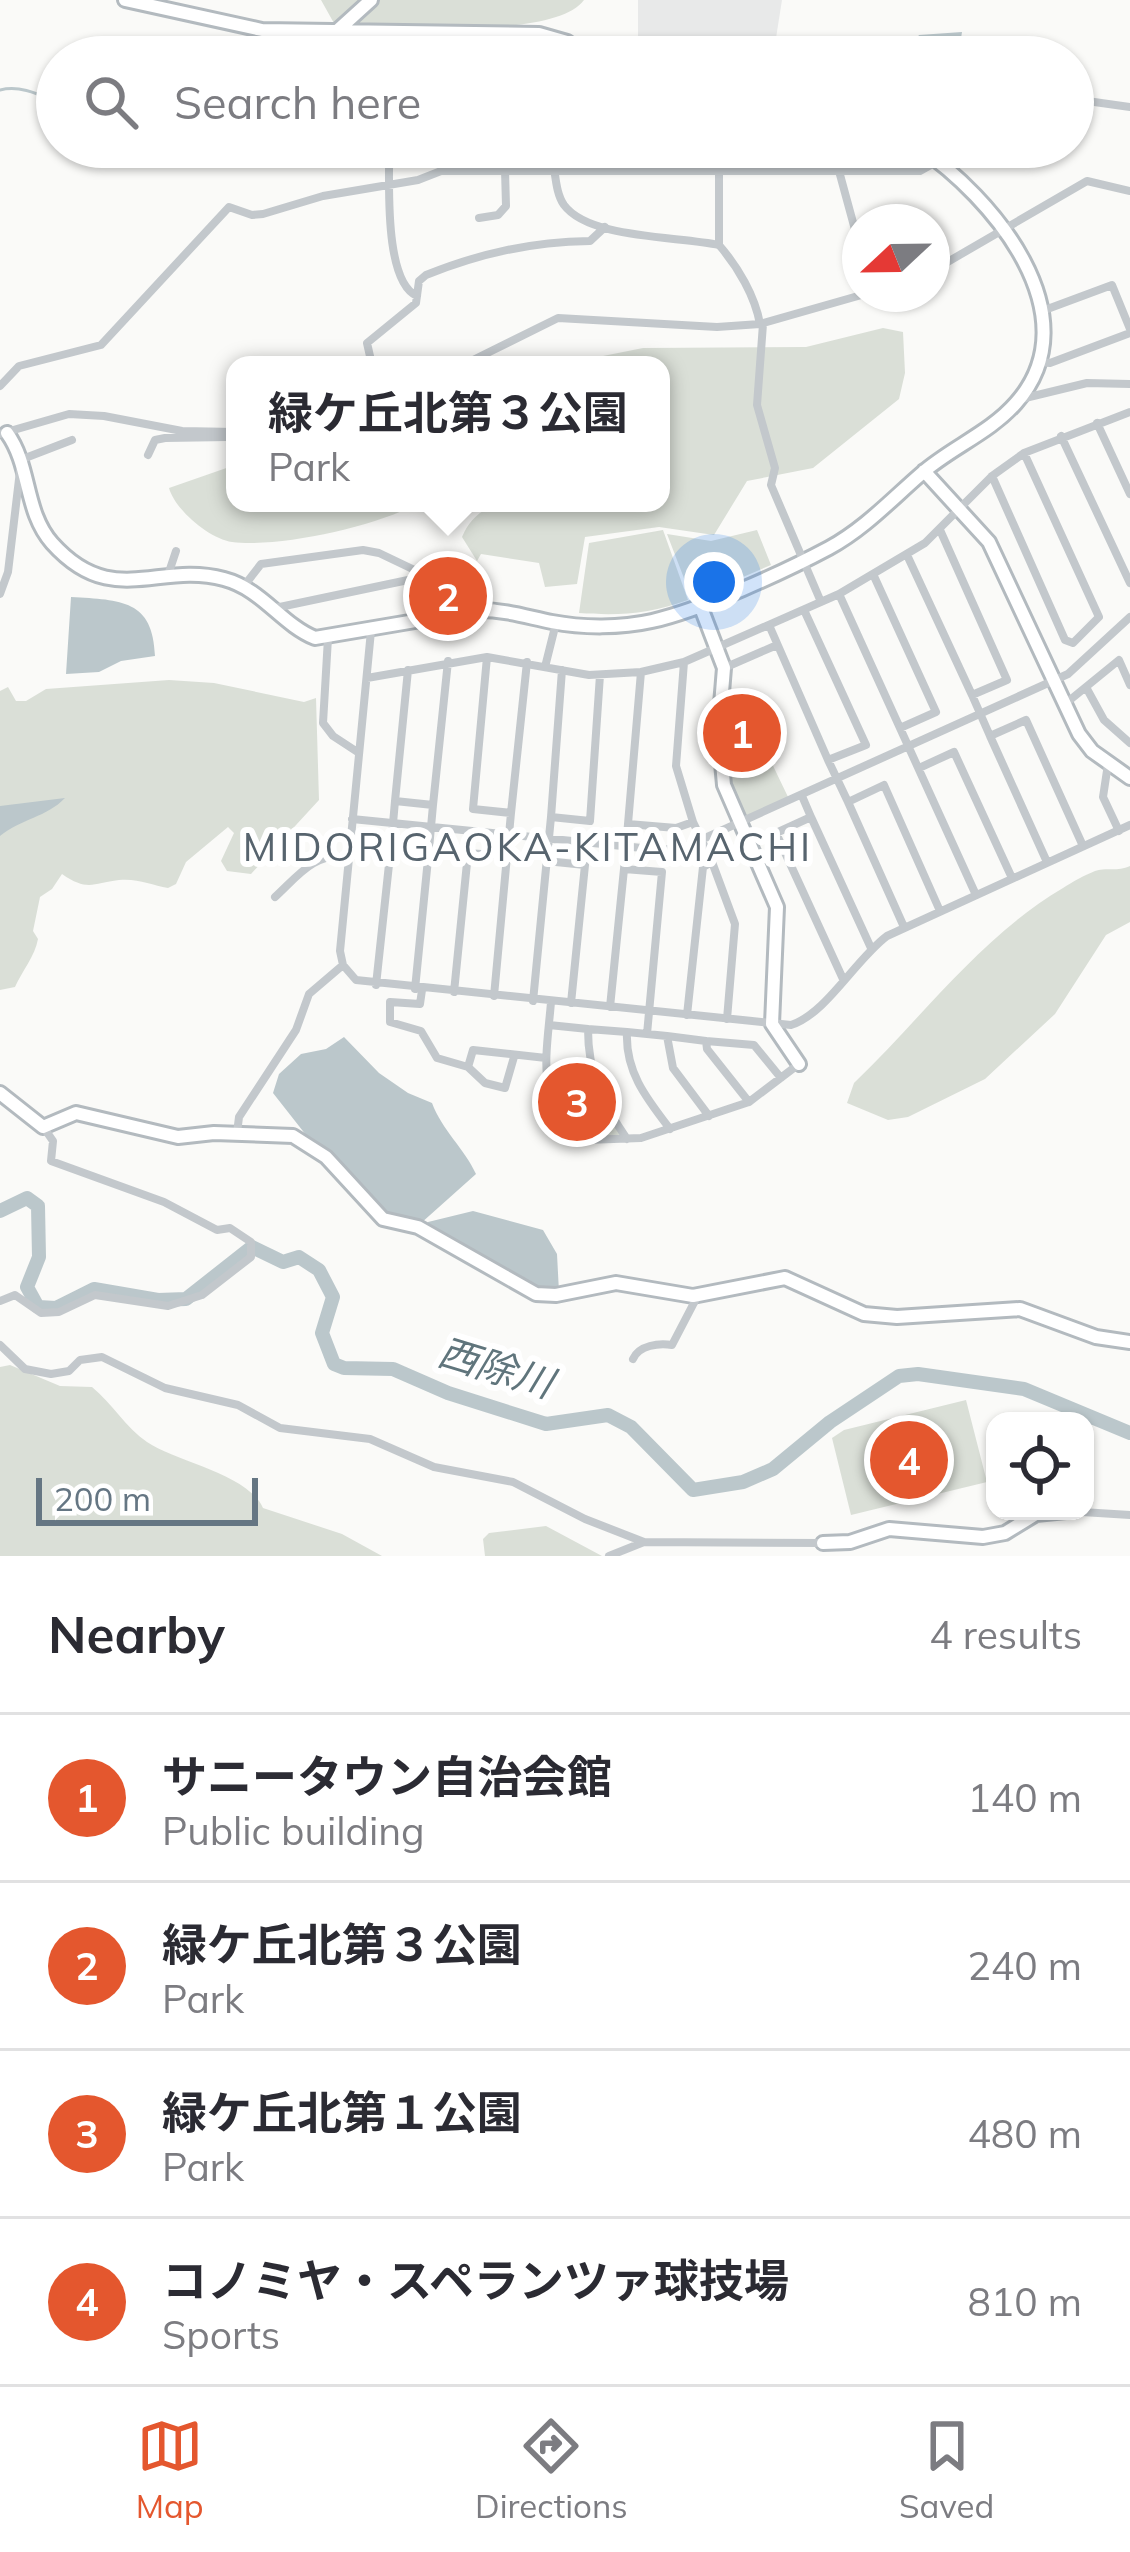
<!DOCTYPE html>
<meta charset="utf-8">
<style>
:root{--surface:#fff;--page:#f2f2f3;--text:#2b2b33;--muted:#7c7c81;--line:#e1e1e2;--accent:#e4572e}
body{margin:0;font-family:Mulish,"Noto Sans JP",sans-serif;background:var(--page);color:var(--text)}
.controls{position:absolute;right:36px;bottom:36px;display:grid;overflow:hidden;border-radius:24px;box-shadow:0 3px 9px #0004}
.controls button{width:108px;height:108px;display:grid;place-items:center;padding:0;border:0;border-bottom:3px solid var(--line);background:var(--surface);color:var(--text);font:60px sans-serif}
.compass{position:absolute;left:842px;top:204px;width:108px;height:108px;border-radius:50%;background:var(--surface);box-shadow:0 3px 9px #0004;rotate:248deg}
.scale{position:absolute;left:36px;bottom:30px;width:222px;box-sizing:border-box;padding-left:12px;border:6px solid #657683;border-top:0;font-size:33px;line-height:42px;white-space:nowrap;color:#657683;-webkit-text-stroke:9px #fff;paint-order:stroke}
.you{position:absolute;left:714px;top:582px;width:42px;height:42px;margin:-30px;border:9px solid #fff;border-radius:50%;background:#1a73e8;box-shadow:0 0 0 18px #1a73e833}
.badge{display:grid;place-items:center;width:78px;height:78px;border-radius:50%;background:var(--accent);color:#fff;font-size:39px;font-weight:700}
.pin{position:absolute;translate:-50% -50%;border:6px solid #fff;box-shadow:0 3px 12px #0006}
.popup{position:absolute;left:226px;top:356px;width:444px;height:156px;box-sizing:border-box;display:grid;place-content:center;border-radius:24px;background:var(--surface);filter:drop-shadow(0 3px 9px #0005);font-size:39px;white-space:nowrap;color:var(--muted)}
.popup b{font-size:45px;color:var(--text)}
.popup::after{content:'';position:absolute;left:50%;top:100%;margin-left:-24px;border:24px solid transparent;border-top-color:var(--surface)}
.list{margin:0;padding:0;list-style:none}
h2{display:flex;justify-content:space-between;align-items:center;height:156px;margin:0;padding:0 48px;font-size:51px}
h2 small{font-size:39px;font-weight:400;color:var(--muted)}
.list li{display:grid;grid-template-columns:78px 1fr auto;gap:36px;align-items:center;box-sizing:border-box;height:168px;padding:0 48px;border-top:3px solid var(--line)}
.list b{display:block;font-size:45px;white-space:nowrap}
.list p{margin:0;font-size:39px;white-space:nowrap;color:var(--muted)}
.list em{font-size:39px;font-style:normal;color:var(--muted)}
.icon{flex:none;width:66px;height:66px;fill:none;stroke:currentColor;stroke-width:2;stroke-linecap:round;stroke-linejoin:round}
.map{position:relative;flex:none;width:1130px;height:1556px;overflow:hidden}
.search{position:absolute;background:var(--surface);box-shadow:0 3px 9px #0004;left:36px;right:36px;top:36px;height:132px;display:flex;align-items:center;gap:30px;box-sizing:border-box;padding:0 42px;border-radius:66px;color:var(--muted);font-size:45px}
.sheet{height:828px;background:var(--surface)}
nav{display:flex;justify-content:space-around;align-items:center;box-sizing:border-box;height:168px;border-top:3px solid var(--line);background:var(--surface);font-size:33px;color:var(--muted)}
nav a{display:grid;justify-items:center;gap:6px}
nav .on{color:var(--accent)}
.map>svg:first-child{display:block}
.built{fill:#e8e9e9}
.green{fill:#dadfd7}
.water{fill:#bbc7cb}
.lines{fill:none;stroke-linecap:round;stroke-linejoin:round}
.stream{stroke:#bbc7cb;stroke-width:3}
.river{stroke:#bbc7cb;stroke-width:14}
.secondary-casing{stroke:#b3babf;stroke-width:18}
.street{stroke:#c3c8cc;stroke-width:8}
.secondary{stroke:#fff;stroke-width:12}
.labels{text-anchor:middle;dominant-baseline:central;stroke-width:12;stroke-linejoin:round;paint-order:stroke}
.neighbourhood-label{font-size:39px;letter-spacing:3px;fill:#57646e;stroke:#fff}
.water-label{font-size:39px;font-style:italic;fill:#60757c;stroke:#fff}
</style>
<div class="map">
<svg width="1130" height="1556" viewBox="0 0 1130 1556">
<rect width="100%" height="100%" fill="#fafaf8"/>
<path class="built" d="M638,0H782L773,57H649L638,40Z"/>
<path class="green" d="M321,0H584C554,41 387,26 335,25Z
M883,328L903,332L905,373L899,399L813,468L747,481L714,535L659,527L585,537L577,584L545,587L539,563L481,554L477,561L462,537C469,520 480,511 497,503H661V365H558L643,348L806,347Z
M235,465V503H419C377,526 280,548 232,542C210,539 175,510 169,488Z
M663,530L688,600C650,614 619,616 579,613L589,543Z
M757,530L771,565L692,599L667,534L711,541Z
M169,680L214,683L304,702L316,698L319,800L251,874L227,871L221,861L234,833L228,827L186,862L176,884L168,888C152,885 137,878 119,880C93,883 88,892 62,874L52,889L40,897L33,931L38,939C35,956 22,971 15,987L0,990V691L8,687L16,701H26L46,689Z
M764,747L789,799L746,819L731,786L727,764Z
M1130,866V922L1106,935L1055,1014L985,1079L908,1117L888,1120L847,1103L854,1083C922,1018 980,937 1063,888C1072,882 1085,875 1095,871C1108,867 1117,872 1130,866Z
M591,1071L625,1139H587L554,1105L548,1088Z
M10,1365L60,1386L92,1387C112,1403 126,1428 147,1442C177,1462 248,1474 263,1508L342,1534L382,1556H0V1367Z
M966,1400L987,1482L851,1515L832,1438L844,1430Z
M546,1526L602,1556H485L483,1539L489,1533Z"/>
<path class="water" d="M962,32L958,57L893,53L896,36L917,38L919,35Z
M71,597C122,600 153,600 155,656L121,661L99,672L66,674Z
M65,798C47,817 21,819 0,836V806Z
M344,1037L379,1073L408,1093L432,1103C442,1130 464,1148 476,1174L420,1224L383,1215L333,1156L306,1135L273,1093L279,1074L301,1054L326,1049Z
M473,1211L543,1230L557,1254L559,1292L538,1291L425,1227L428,1222Z"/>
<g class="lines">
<path class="stream" d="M0,90C20,85 38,94 57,102"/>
<path class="river" d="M0,1211L27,1198L38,1206L39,1257L27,1287L38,1307L56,1308L94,1289L158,1300L186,1299L252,1247L283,1262L299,1257L319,1270L333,1297L322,1333L334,1364L344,1368L393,1369L448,1393L546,1424L608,1415L631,1427L693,1490L743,1482L773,1469L830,1422L899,1376L918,1374L1024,1389L1130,1433"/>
<defs>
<path id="secondary" d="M125,0L262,30L539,34L567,42L589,57
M338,30L371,0
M7,433C31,466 24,511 52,543C112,610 158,561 224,579C262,589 281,624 315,638L480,610C506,610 527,617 552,622C583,628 621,628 652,621C701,610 784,572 829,548C864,529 891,500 921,474C950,448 990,433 1016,403C1093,316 992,196 918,147
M924,471L989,542L1079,734L1092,751L1130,778
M700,605L724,668L719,729L724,785L777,907L772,1024L799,1064
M0,1093L43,1127L76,1113L178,1137L214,1133L293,1136L326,1157L383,1219L418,1227L536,1294L556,1295L616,1283L693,1296L785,1278L864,1314L897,1317L1020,1309L1096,1337L1130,1342
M823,1543L850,1542L889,1529L983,1537L1005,1533L1036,1514L1066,1511"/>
</defs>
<use href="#secondary" class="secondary-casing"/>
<path class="street" d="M1073,99L1130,107
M554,168C556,181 557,195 564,205C589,239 678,236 719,245C738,267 755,296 760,324
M839,171L860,248
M479,218L498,215L506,206L505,170
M719,245V171
M932,271L1087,181L1130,191
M417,296C387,283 389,199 389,169V161L418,147
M1042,311L1112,285L1130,329
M763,324L757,405L775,468L771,485L821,602
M1039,362L1050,363L1130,333
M372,365L367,343L416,303L419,281L426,275C481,253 531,242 590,241L605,227
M463,365L558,318L717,327L760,324L865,294
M0,386L19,366L101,345L229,207L252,215L263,214L323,196L418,180L441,171H920L961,148L1041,149
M1021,399L1087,383L1130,384
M1097,423L1130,494
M0,434L69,414L104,416L182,431L235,432
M1061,436L1130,583
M148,455L155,440L165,438L228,437
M20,460L72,440
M992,476L1065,640L1073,643L1099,617L1024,453
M907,555L972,695L1007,680L940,530
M873,574L936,712L900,728
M167,578L176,551
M244,586L261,564L363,550L379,553L494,608
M0,594L8,572L20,471
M839,594L976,895
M275,608L427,576
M769,625L828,760L866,745L804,610
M371,631L340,951L343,965L356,980L791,1025C826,1014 855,960 887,936L1130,825
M328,638L323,723L333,736L359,753
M487,657L473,809L511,813L527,662
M545,667L556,623
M724,668L777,645
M408,670L395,801L433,805L448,661
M562,670L551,817L590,821L600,675
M641,672L628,824L676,828L693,822L676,766L684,662
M367,678L487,657L589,675L641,672L684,662L839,594L925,543L992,476L1024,453L1130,412
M1087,689L1104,720L1130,743
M972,695L990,736
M1065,704L1119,660L1130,685
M828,760L848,802
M1108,764L1103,797L1119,831
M919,768L954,752L1012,878
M802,796L811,817
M352,819L662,850L685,847L1068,674L1130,617
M693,822L712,862
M391,846L395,801
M429,849L433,805
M546,861L585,865L571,1003
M1047,862L990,736L1026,720L1083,846
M624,869L628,824
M275,897C298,876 314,852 348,857
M904,927L848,802L884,785L940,911
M843,979L776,833L811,817L871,948
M376,985L391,846L429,849L415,989
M422,990L420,1004L390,1002V1022L421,1031L437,1058L468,1067L473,1050L546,1058
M454,992L468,853L507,856
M494,996L511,813
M533,1001L551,817
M551,1002C547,1053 533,1109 586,1140L641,1138L749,1102L799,1064
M610,1007L624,869L662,872L647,1034
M687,1015L703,867L712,862L735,924L727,1019
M549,1025L588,1029C588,1073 602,1103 627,1139
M588,1029L627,1032
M667,1036L706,1041
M468,1067L485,1083L505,1088L514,1057
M545,1085L591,1069
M749,1102L707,1049L706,1041L754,1045L781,1078
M670,1129C647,1099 625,1072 627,1032L667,1036L673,1068L709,1116
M237,1133L239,1117L296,1030L309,994L343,965
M0,1301L15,1295L41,1313L59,1312L95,1295L168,1306L202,1295L251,1257V1242L230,1228L217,1230L164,1202L51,1161L53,1141L44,1128
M0,1345L25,1369L51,1374L69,1371L80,1360L102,1357L165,1388L238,1405L280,1428L370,1439L434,1467L513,1482L585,1519L644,1542
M633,1359C639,1345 659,1343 672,1345L697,1297
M1066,1511L1130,1515
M609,1556L644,1542L823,1543"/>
<use href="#secondary" class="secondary"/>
</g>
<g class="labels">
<g class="neighbourhood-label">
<text x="528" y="846">MIDORIGAOKA-KITAMACHI</text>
</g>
<g class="water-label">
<text transform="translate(496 1367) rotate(17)">西除川</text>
</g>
</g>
</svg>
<div class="controls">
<button><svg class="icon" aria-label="locate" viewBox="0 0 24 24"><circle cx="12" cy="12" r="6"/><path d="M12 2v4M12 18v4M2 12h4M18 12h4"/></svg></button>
</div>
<svg class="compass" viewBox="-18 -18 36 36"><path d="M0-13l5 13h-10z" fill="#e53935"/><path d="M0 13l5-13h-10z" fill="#7c7c81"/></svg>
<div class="scale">200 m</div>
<div class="you"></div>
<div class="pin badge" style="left:742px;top:733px">1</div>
<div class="pin badge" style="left:448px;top:596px">2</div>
<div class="popup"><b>緑ケ丘北第３公園</b>Park</div>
<div class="pin badge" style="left:577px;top:1102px">3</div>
<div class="pin badge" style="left:909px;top:1460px">4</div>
<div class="search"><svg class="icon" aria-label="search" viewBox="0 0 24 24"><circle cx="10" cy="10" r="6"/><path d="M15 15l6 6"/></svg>Search here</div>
</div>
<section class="sheet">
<h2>Nearby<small>4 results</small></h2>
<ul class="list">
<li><span class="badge">1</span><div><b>サニータウン自治会館</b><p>Public building</p></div><em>140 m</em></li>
<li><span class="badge">2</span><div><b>緑ケ丘北第３公園</b><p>Park</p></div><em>240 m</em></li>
<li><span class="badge">3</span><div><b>緑ケ丘北第１公園</b><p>Park</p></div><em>480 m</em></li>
<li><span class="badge">4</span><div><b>コノミヤ・スペランツァ球技場</b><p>Sports</p></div><em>810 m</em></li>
</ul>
</section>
<nav>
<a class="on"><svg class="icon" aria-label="map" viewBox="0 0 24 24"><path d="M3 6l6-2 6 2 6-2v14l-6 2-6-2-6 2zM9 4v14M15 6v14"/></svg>Map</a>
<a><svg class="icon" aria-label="directions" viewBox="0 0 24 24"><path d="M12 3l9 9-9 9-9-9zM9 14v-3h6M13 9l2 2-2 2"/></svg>Directions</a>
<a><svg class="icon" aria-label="saved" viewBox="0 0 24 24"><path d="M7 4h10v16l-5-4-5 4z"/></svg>Saved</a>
</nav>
